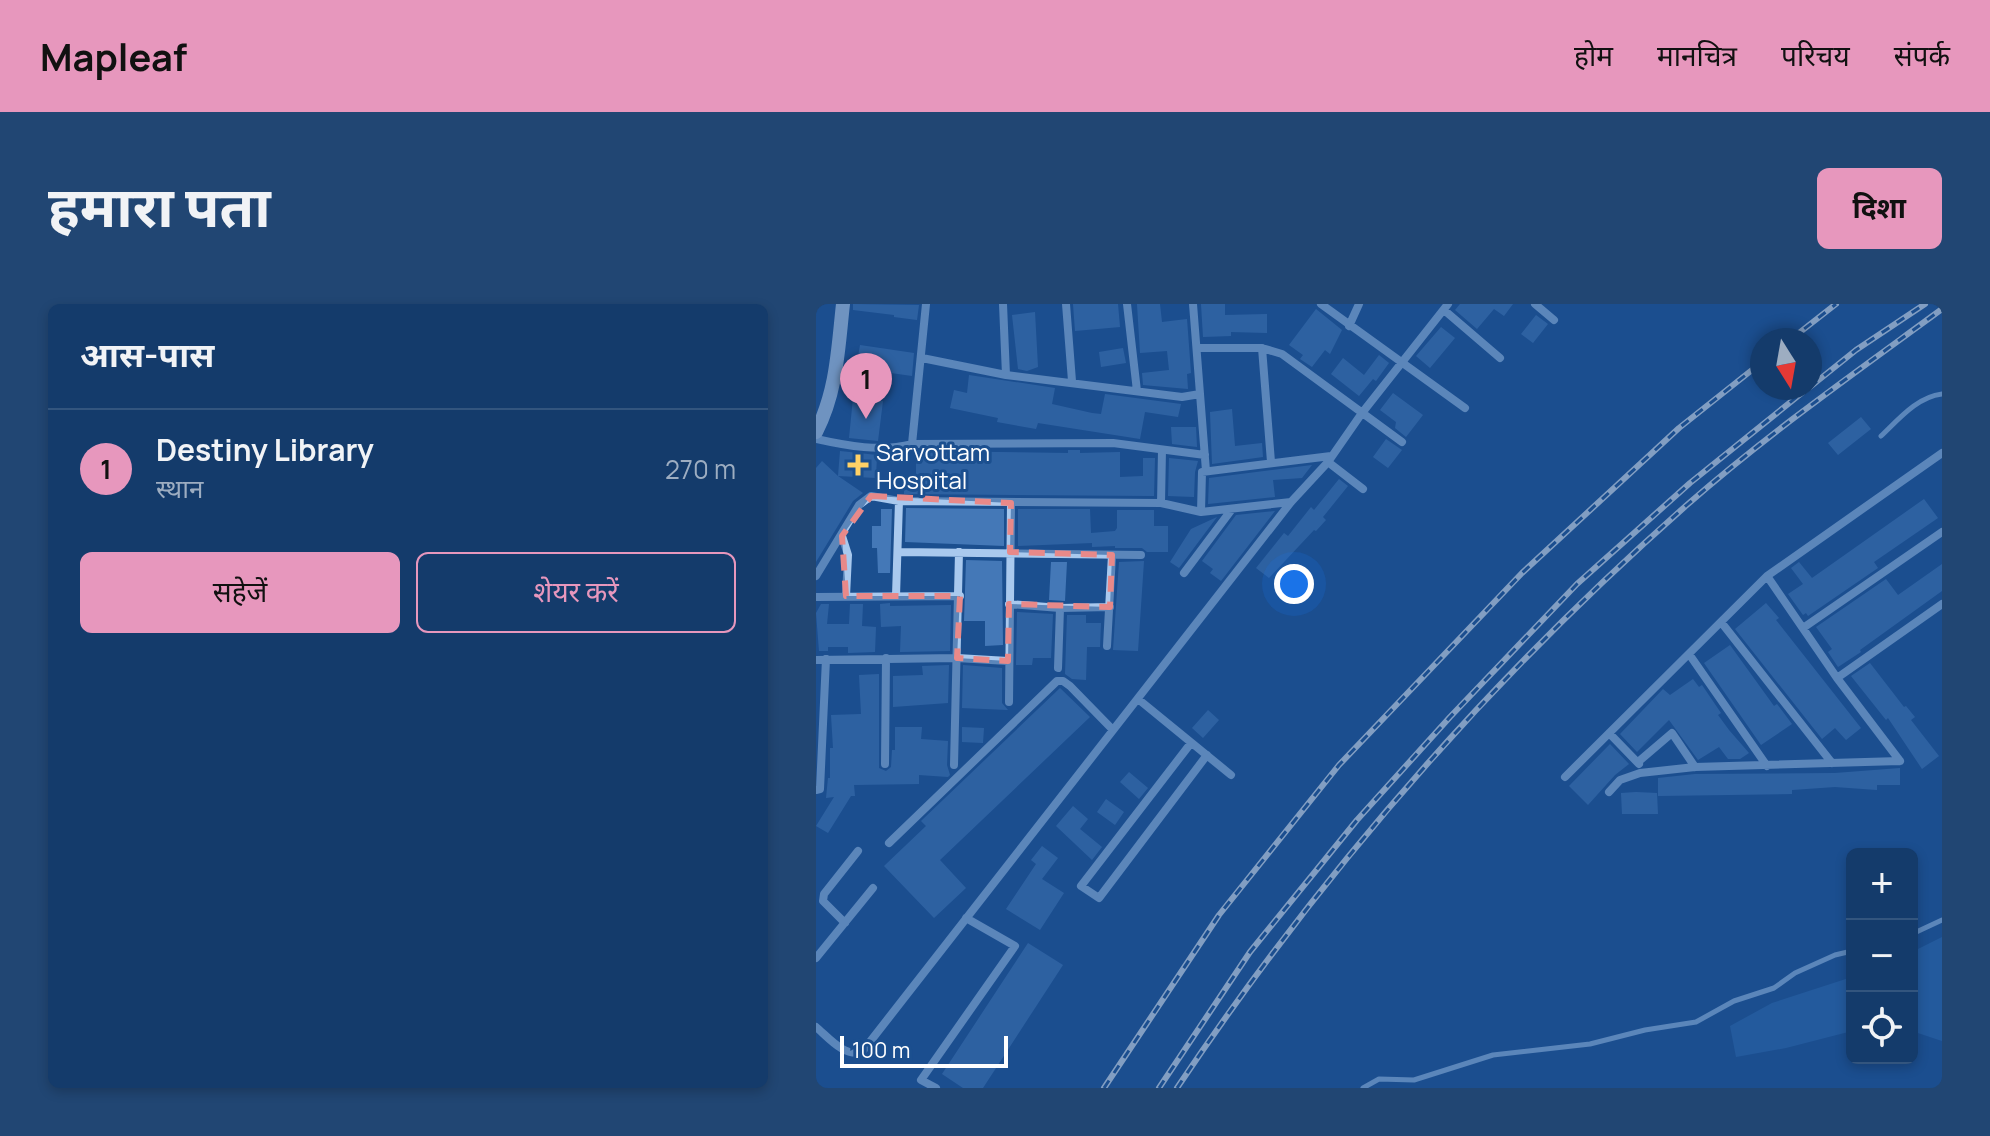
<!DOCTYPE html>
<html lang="hi">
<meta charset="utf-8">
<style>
:root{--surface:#143b6b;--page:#214673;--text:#f1f3f6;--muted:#9dadc1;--line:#33557e;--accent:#e797bd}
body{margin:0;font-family:Manrope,"Noto Sans Devanagari",sans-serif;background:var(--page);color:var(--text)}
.controls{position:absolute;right:24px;bottom:24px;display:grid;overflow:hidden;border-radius:12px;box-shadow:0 4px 12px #0003}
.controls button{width:72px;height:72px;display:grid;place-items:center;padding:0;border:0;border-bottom:2px solid var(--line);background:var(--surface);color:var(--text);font:40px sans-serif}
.compass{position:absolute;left:934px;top:24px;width:72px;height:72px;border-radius:50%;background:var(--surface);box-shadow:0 4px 12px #0003;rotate:169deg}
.scale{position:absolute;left:24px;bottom:20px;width:168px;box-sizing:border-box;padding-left:8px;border:4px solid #fff;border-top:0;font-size:22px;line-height:28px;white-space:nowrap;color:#fff;-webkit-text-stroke:6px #1b4f8f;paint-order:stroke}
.you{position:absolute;left:478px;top:280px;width:28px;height:28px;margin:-20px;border:6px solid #fff;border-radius:50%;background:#1a73e8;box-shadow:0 0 0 12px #1a73e833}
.badge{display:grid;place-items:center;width:52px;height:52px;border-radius:50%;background:var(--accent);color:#111;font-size:26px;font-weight:700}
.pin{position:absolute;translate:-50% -66px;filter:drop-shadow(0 2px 4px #0008)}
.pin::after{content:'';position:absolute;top:42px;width:28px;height:24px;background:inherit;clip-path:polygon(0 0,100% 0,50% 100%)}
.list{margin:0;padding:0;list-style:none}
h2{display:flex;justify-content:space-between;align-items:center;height:104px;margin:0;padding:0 32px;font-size:34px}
h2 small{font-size:26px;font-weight:400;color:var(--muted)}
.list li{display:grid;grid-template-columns:52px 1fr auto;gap:24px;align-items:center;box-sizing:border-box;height:120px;padding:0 32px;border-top:2px solid var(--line)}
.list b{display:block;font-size:30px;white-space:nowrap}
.list p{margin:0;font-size:26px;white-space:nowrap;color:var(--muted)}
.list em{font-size:26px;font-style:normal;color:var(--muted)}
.actions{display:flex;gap:16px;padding:24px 32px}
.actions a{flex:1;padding:18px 0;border:2px solid var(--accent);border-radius:12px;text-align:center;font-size:28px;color:var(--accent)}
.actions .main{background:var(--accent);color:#111}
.icon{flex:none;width:44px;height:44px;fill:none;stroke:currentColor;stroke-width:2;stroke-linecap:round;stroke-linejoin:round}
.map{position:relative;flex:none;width:1126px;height:784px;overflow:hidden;border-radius:12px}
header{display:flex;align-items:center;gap:48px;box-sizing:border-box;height:112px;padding:0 40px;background:var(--accent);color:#111}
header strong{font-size:38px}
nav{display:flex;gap:44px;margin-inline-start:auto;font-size:28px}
.intro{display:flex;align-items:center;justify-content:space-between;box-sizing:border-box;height:192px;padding:0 48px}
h1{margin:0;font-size:56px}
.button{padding:20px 36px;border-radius:12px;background:var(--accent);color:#111;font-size:28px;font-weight:700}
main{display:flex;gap:48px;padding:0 48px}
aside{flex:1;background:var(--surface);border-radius:12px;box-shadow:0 4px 12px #0003}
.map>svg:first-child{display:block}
.green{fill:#2e69ad}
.building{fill:#4478b7}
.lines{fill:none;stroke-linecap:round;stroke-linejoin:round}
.lane{stroke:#a9c9ee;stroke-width:5}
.street{stroke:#a9c9ee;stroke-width:8}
.secondary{stroke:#d6e6fa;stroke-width:14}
.rail-casing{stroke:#fff;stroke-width:6}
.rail{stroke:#1b4f8f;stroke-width:3;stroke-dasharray:9;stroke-linecap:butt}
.marked{fill:none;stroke:#e88989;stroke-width:6;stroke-dasharray:16 10;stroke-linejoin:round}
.poi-dot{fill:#ffd166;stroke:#1b4f8f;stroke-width:3}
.labels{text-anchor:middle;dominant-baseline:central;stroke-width:6;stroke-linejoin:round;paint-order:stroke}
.poi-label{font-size:24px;fill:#fff;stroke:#1b4f8f;text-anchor:start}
</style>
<header>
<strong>Mapleaf</strong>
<nav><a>होम</a><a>मानचित्र</a><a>परिचय</a><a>संपर्क</a></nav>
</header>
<div class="intro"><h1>हमारा पता</h1><a class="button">दिशा</a></div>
<main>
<aside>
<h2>आस-पास<small></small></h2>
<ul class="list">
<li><span class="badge">1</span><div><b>Destiny Library</b><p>स्थान</p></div><em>270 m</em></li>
</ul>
<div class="actions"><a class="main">सहेजें</a><a>शेयर करें</a></div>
</aside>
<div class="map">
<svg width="1126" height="784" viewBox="0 0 1126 784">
<rect width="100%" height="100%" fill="#1b4f8f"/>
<path class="green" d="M1126,633V737L1096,727V648Z
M1036,673V727L970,744L920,753L914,722L956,699Z"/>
<path class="building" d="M37,0L103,1L101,16L78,13V11L37,6Z
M257,0H302L304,23L259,27Z
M321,0H344L346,18L371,15L375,69L371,70L372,85L327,81L326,69L353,66L351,47L324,49Z
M385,0H409V11L451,10V29L415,28V32L387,33Z
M644,0H697L688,12L678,5L661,25L639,6Z
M500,5L526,26L514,50L509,46L496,63L484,55L487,51L473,41Z
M219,8L222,63L211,67L202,65L196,11Z
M720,11L732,20L717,39L705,30Z
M625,23L639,34L614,64L600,52Z
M44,41L98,49L96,72L40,64Z
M307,44L310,59L285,63L283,48Z
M563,51L573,59L560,77L557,75L543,92L515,70L527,54L548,71Z
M153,71L239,84L236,100L276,109L285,110L289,90L365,100L362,113L329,108L324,135L222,119L220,125L181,118L182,114L134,104L138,86L151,89Z
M577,89L607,111L590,133L579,124L580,118L564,106Z
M37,94L67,97L62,137L33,134Z
M416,105L419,142L446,139L447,153L396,160L394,108Z
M1045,113L1055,125L1022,151L1012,139Z
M355,123H380L381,143L356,140Z
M570,135L586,146L572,164L557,153Z
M252,146H264V149L304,148V173L327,172V154H339L338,192L88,190V177H100V147L252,149Z
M24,147L61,151L60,174L22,172Z
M353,154L382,157L379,168L378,193L352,192Z
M6,157L22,172L47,189L37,197L0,258V164Z
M496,161L486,174L457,176L459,193L392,200L393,174Z
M523,175L532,182L507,213L510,216L500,227L498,226L453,274L440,264L468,229L472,232L495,203L498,206Z
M1108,195L1122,214L1058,258L1062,264L992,312L990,309L987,311L972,290L987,280L975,264L983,258L996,274Z
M90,204L188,205V242L89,238Z
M65,205H76L74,269H62L61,244H56V222H65Z
M202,205H274L275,229L299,227L301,224V206H338V222H352V248H331L326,244H299V242L276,243V239L202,242Z
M459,207L405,277L394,269L397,265L386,257L420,211Z
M401,213L363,264L354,258L375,225Z
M150,256L186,257L187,341L169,342V317H148Z
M328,257L322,347L297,346L303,258Z
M235,258H251L249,297L233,296Z
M1126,260V287L1044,346L1045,348L1022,363L1012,348L1016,345L1000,323L1070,275L1082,291Z
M74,299V302L135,301L134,347L84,348L85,322L65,323L64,300Z
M950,299L963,314L960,316L1045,424L1030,436L1019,424L1006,435L919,325Z
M5,300H13L11,320H33L34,300H47L46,322L60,323L59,348L32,349V343H12V347H3L0,309Z
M201,308L237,310L235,354H217L216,361H200Z
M251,311H270V319H285L284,343H271L270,376L256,375L249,370Z
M914,341L958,402L961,400L976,420L945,441L888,359Z
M1054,359L1088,403L1090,402L1099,413L1095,416L1123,452L1106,465L1072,414L1070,416L1035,372Z
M133,361L132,399L77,403V372L107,371L106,362Z
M147,361L186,364V399L192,406L146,404Z
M63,370V464L70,467L75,463L76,446H79V423H106L105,435L132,437L131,461L134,471L132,473L103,471V480L38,481L39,492H35L12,529L0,522L18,493L10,494L12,474H14V444H17L15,411L45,410L43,371Z
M877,375L883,383L886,381L905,409L902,411L913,426L933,449L924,455H912L903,443L882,456L853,416L821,448L804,430L847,385L854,391Z
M244,384L274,413L124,556L150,584L118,614L68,562L110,522L105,517Z
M392,406L403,416L387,434L376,424Z
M146,423L168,424L167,439L146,438Z
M794,440L813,460L799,471L772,501L753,482Z
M1084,464V481H1061V486L1019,483L976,486V490L842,492V474L879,470L1019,469Z
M313,468L332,484L323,495L304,478Z
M820,488L841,489L842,510H806L805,489Z
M290,495L308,508L299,521L281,508Z
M257,502L272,515L264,525L286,543L276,556L240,522Z
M226,542L242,554L226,575L248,589L224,626L190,605L220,560L215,556Z
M212,639L247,661L167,784H147L126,770Z"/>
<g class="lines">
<path class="lane" d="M1065,132C1083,115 1101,93 1126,90
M1096,630L1126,616
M547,784L563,775L598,776L677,751L774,740L829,726L880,718L918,697L958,684L979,669L1019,651L1036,647"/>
<path class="street" d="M187,0L190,71
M250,0L256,77
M311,0L321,87
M377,0L390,167
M505,0L649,104
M719,0L738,16
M628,6L684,54
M533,22L543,0
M381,44H446L466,50L586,138
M446,44L455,158
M106,54L190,71L366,93L384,90
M0,135C31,142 65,148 96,140L297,139L389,151
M96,140L110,0
M512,158L547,185
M345,199L346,146
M385,208L386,168L515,152
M26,232L32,251L30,292
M83,248L325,251
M368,269L416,205
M0,272L43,201L55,192L83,197L345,199L385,208L475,198
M951,272L1021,374L1084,457
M80,292L83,197
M0,293L144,292
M193,300L244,304L242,364
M244,304L294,303
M905,318L1016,459
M987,324L1126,228
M291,342L296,251
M873,350L951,462
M0,356L141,354L192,357
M1021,374L1126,300
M322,395L415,471
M193,398L195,199
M793,429L823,460
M375,439L265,582L283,594L391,451
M822,458L856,429L879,463
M69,460L70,354
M138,461L143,248
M749,473L951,272L1126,149
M0,486L4,485L10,355
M793,488L804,476L824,469L879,463L1084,457
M73,539L241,377H247L254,382L297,426
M29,619L7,597L8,590L42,547
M0,654L57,584
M0,723C13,734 28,753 46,748L475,198L512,158L546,109L632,0
M120,784L105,776L199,642L150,614"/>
<path class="secondary" d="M0,128C21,87 22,45 27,0"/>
<defs>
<path id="rail" d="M974,36L1020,0
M994,83L1040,46L1109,0
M288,784L403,611L523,461L706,269L863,124L946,58
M343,784L434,648L541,516L634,413L761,280L874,179L992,84
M361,784C505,569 678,371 872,200C953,129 1040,68 1126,5"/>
</defs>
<use href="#rail" class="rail-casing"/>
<use href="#rail" class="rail"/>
</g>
<path d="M0 0H1126V784H0ZM55,192L195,199L194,248L296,251L294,303L193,300L192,357L141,354L144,292H30L26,232Z" fill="#1b4f8f" fill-opacity=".55" fill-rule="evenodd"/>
<path class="marked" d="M55,192L195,199L194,248L296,251L294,303L193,300L192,357L141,354L144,292H30L26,232Z"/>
<path class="poi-dot" d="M38 149h8v8h8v8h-8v8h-8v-8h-8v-8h8z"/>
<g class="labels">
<g class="poi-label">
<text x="60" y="147">Sarvottam<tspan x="60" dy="28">Hospital</tspan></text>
</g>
</g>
</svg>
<div class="controls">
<button>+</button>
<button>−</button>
<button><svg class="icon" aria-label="locate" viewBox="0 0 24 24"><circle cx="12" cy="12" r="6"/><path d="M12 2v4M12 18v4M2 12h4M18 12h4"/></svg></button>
</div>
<svg class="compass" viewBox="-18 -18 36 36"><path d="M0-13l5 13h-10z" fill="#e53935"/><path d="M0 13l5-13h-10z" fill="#9dadc1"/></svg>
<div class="scale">100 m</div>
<div class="you"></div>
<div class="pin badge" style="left:50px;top:115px">1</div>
</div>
</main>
